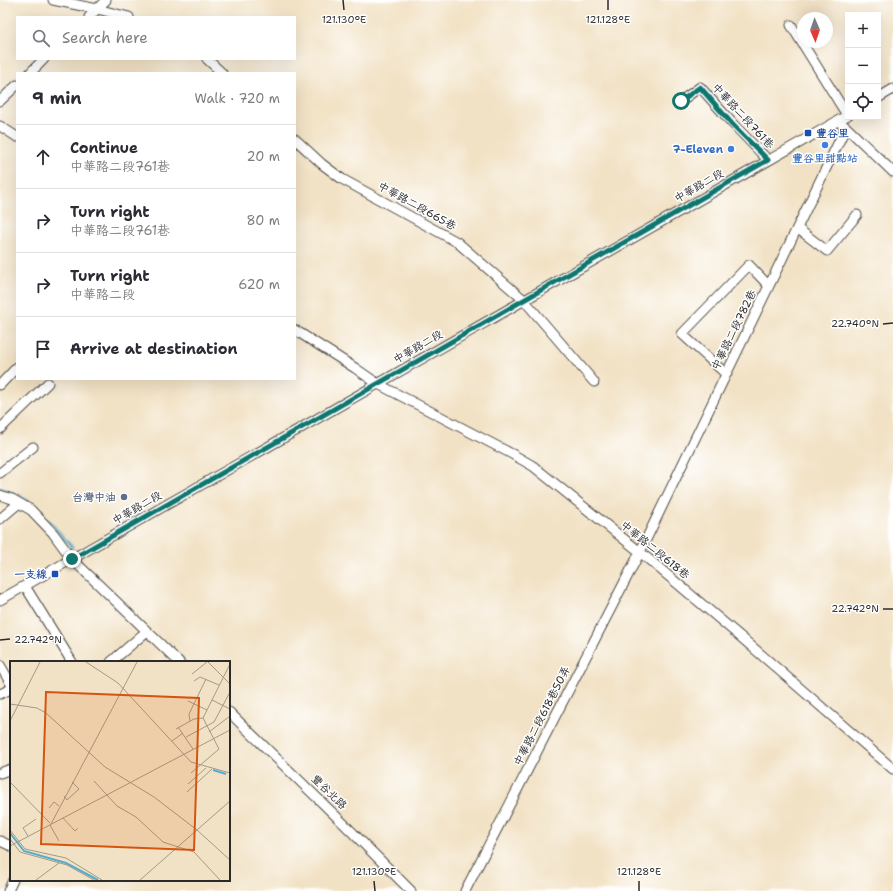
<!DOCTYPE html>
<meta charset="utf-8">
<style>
:root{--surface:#fff;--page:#f2f2f3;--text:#2b2b33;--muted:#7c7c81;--line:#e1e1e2}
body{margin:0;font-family:"Shantell Sans","LXGW WenKai TC",sans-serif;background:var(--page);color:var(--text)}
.controls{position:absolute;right:12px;top:12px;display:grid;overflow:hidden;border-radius:0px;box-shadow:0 4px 16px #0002}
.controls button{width:36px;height:36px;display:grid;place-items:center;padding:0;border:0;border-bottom:1px solid var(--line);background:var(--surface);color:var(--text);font:20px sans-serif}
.compass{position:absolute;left:797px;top:12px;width:36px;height:36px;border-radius:50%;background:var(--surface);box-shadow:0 4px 16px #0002;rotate:178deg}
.stop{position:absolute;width:12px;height:12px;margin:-9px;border:3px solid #0f766e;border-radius:50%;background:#fff}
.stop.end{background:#0f766e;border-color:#fff;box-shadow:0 1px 4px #0008}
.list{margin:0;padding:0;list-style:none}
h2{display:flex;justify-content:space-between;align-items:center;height:52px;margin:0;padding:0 16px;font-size:17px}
h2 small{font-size:13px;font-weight:400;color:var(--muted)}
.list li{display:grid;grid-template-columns:26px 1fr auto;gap:12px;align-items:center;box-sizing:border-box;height:64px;padding:0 16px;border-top:1px solid var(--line)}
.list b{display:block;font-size:15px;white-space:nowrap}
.list p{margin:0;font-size:13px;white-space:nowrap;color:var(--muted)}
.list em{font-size:13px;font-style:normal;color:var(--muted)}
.icon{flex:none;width:22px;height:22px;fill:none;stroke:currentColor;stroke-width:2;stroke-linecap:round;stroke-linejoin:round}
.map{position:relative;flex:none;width:893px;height:891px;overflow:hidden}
.search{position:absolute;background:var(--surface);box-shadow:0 4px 16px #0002;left:16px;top:16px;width:280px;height:44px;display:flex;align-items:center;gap:10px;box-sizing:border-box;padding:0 14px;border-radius:0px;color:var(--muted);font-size:15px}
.panel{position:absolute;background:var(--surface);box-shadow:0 4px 16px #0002;left:16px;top:72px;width:280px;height:308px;border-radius:0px}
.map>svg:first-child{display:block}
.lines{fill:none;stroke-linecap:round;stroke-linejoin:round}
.stream{stroke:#54add1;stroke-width:2.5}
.minor-casing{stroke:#494642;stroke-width:11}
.minor{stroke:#fff;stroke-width:9}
.route{stroke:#0f766e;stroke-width:5}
.ticks{fill:none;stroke:#2b2b2b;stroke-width:1.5}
.transit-dot{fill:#1a4fb4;stroke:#fff;stroke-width:1.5}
.shop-dot{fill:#3f7fe0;stroke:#fff;stroke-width:1.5}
.service-dot{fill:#5c6f8a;stroke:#fff;stroke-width:1.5}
.labels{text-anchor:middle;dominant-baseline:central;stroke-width:3;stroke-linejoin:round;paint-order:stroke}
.street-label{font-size:11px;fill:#2b2b2b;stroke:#fff}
.transit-label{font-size:11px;font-weight:bold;fill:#164399;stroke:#fff;text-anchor:start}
.shop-label{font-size:11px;font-weight:bold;fill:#366cbe;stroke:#fff;text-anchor:end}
.service-label{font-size:11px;font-weight:bold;fill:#4e5e75;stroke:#fff;text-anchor:end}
.inset-river{fill:none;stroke:#54add1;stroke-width:2}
.inset-road{fill:none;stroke:#a29987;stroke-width:1}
.view{fill:#d5540f;fill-opacity:0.15;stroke:#d5540f;stroke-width:2}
.inset-edge{fill:none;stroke:#2b2b2b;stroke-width:2}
.ticks-label{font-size:10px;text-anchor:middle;fill:#2b2b2b;stroke:#fff;stroke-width:3;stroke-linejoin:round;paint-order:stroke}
</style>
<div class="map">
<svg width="893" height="891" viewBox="0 0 893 891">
<rect width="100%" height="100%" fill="#fff"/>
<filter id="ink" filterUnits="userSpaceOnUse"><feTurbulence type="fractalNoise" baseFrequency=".025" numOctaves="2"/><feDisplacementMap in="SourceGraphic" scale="8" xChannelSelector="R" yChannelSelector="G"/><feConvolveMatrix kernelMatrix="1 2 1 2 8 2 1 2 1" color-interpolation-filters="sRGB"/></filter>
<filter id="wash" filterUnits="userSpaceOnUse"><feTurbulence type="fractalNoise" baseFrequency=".012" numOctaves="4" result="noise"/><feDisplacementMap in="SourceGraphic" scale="16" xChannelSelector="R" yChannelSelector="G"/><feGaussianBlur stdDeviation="0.9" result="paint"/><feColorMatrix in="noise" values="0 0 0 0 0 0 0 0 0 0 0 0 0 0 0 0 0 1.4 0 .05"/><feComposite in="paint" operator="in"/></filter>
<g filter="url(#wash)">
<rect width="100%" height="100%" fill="#f2e2c5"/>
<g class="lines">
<path class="stream" d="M0,488L26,500
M39,510L43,514
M48,520L72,547
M169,646L173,650
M181,657L185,662"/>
</g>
</g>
<g filter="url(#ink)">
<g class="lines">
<defs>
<path id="minor" d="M53,0L97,9L129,17
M89,17L106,0
M791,25L847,115
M207,59L222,73
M30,73L44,59
M878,98L893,89
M0,101L17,85
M681,101L700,87L733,124L768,160
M0,126L17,137
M846,127L893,172
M295,139L322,164L342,179L457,242L524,300L594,382
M797,228L827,251L857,215
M295,330L355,368L378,384L512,454L533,466L640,552L742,638L893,769
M726,374L682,334L749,265L769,286
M0,385L17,367
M0,429L48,383
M0,473L33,447
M0,495L12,499L31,510L53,533L72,559L179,662
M0,519L19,503
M25,586L72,662
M0,600L848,115
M111,662L147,631
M0,665L11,684
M0,694L11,689
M229,712L345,825L411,891
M0,773L11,769
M0,841L11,846
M8,891L13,880
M465,891L640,552L846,127L838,121"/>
</defs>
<use href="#minor" class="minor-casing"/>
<use href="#minor" class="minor"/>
</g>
</g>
<g class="lines" filter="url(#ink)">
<path class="route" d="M72,559L768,160L732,124L700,87L681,101"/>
</g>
<path class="ticks" d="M343,0L344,10M608,0V10M883,324L893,323M883,609H893M0,640L10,639M374,881L375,891M639,881V891"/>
<g class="transit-dot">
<rect x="804" y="129" width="8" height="8" rx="2"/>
<rect x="51" y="570" width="8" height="8" rx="2"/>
</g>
<g class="shop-dot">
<circle cx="825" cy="145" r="4"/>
<circle cx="731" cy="149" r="4"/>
</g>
<circle class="service-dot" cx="124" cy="497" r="4"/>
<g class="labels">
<g class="street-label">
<text transform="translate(743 116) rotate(47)">中華路二段761巷</text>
<text transform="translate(699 186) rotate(-30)">中華路二段</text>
<text transform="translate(417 206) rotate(29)">中華路二段665巷</text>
<text transform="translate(734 330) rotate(-64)">中華路二段782巷</text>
<text transform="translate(418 347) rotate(-30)">中華路二段</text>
<text transform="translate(137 508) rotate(-30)">中華路二段</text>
<text transform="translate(655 550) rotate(39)">中華路二段618巷</text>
<text transform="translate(542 716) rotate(-63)">中華路二段618巷50弄</text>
<text transform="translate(329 792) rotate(44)">豐谷北路</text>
</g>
<g class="transit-label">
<text x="816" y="133">豐谷里</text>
<text x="47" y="574" text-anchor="end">一支線</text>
</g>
<g class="shop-label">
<text x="723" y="149">7-Eleven</text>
<text x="825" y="158" text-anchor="middle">豐谷里甜點站</text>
</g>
<g class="service-label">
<text x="116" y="497">台灣中油</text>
</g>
</g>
<g transform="translate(10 661)">
<rect width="220" height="220" fill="#f2e2c5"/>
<path class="inset-river" d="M203,109L216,113M0,172L14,190L56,202L88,219"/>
<path class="inset-road" d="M76,1L108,22L181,101L220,112M198,1L220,23M182,13L197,1M184,20L190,16L209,24M202,39L220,48M178,40L197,49M0,43L27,47L36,52L95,106L144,136L187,169L220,199M0,60L30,1M180,60L179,53L196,18M168,66L183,88M166,68L184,58L193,57M199,71L220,55M176,76L204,61L220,31M162,80L173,72M181,112L209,88L193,57L220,3M84,120L107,145L126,156L153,181L184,191L210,219M0,121L40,162M178,123L196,107M177,131L202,108M54,135L57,139L69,128L62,121M39,147L44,141L49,145M53,157L65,170L68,167M41,163L127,1M40,164L49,180M0,169L15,188L56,197L92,219M18,175L13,167L26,158M0,178L10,191L57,204L84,219M0,185L220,69M26,219L49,202M130,219L220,140"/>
<path class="view" d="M36,31L189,37L184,189L31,183Z"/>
<rect width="220" height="220" class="inset-edge"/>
</g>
<g class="ticks-label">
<text x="344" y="23">121.130°E</text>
<text x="608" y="23">121.128°E</text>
<text x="855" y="327">22.740°N</text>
<text x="855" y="612">22.742°N</text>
<text x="38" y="643">22.742°N</text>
<text x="374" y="875">121.130°E</text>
<text x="639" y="875">121.128°E</text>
</g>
</svg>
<div class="controls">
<button>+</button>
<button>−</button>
<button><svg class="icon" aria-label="locate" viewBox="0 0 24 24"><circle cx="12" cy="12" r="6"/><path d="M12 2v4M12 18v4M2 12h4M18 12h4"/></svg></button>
</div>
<svg class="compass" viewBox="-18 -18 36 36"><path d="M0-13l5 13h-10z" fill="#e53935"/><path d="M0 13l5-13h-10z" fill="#7c7c81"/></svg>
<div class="stop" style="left:681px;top:101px"></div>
<div class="stop end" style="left:72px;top:559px"></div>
<div class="search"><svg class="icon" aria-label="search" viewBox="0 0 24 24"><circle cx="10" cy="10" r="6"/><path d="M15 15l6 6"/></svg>Search here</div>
<section class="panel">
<h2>9 min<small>Walk · 720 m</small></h2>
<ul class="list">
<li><svg class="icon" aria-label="ahead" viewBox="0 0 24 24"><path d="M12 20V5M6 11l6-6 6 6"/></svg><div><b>Continue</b><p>中華路二段761巷</p></div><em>20 m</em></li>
<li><svg class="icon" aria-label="right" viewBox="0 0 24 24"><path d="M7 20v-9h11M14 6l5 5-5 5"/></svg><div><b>Turn right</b><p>中華路二段761巷</p></div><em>80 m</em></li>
<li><svg class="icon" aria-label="right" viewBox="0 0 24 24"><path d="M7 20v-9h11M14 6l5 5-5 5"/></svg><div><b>Turn right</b><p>中華路二段</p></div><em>620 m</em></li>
<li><svg class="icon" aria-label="arrive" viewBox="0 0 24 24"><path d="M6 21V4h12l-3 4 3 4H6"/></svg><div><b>Arrive at destination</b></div></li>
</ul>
</section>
</div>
